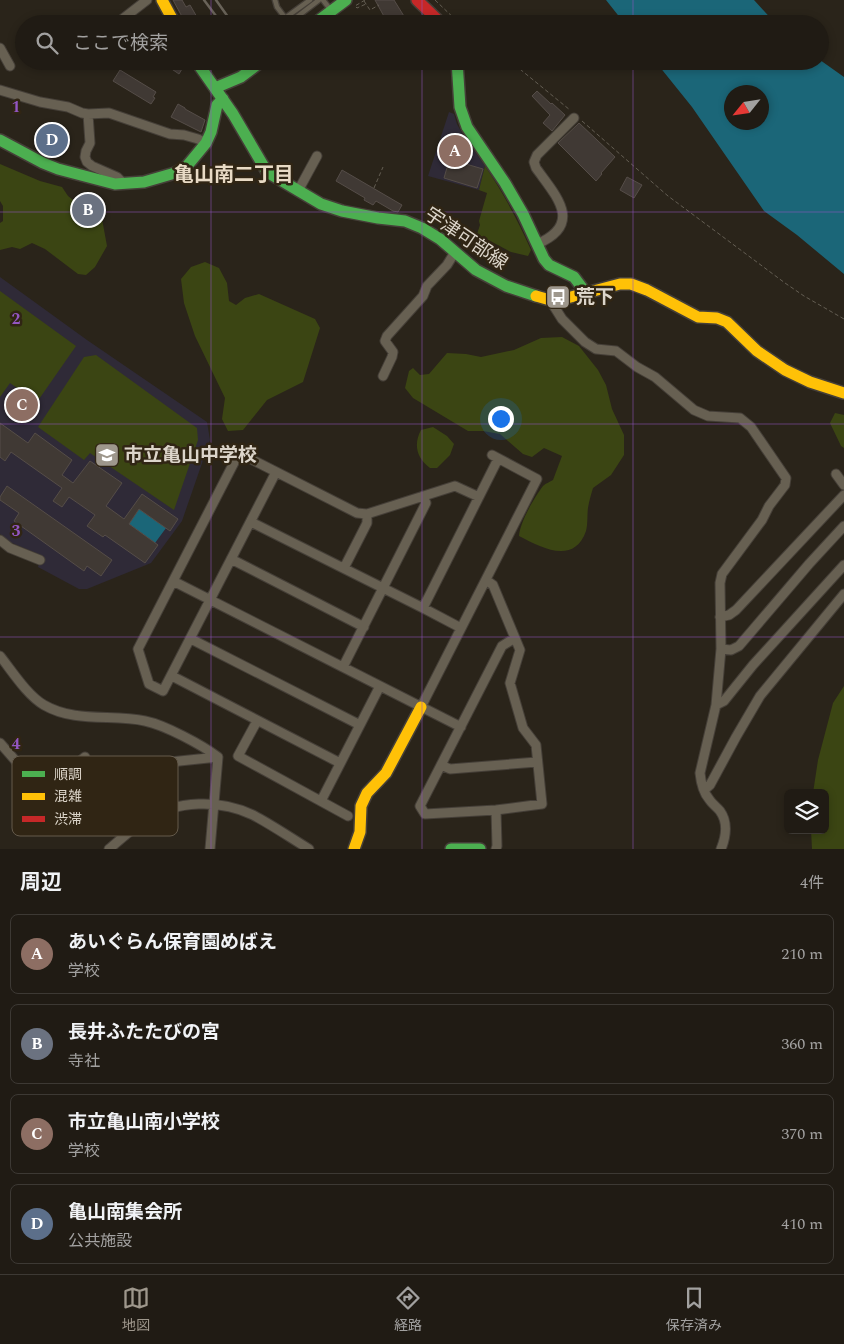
<!DOCTYPE html>
<html lang="ja">
<meta charset="utf-8">
<style>
:root{--surface:#201b14;--page:#28241d;--text:#f1f3f6;--muted:#a2a1a0;--line:#3d3934;--accent:#9e978c}
body{margin:0;font-family:Spectral,"Noto Sans JP",serif;background:var(--page);color:var(--text)}
.controls{position:absolute;right:15px;bottom:15px;display:grid;overflow:hidden;border-radius:8px;box-shadow:0 2px 8px #0003}
.controls button{width:45px;height:45px;display:grid;place-items:center;padding:0;border:0;border-bottom:1px solid var(--line);background:var(--surface);color:var(--text);font:25px sans-serif}
.compass{position:absolute;left:724px;top:85px;width:45px;height:45px;border-radius:50%;background:var(--surface);box-shadow:0 2px 8px #0003;rotate:240deg}
.you{position:absolute;left:500px;top:418px;width:18px;height:18px;margin:-12px;border:4px solid #fff;border-radius:50%;background:#1a73e8;box-shadow:0 0 0 8px #1a73e833}
.badge{display:grid;place-items:center;width:32px;height:32px;border-radius:50%;background:var(--accent);color:#fff;font-size:16px;font-weight:700}
.pin{position:absolute;translate:-50% -50%;border:2px solid #fff;box-shadow:0 1px 5px #0006}
.list{margin:0;padding:0;list-style:none}
h2{display:flex;justify-content:space-between;align-items:center;height:65px;margin:0;padding:0 20px;font-size:21px}
h2 small{font-size:16px;font-weight:400;color:var(--muted)}
.list li{display:grid;grid-template-columns:32px 1fr auto;gap:15px;align-items:center;box-sizing:border-box;height:80px;margin:0 10px 10px;padding:0 10px;border:1px solid var(--line);border-radius:8px}
.list b{display:block;font-size:19px;white-space:nowrap}
.list p{margin:0;font-size:16px;white-space:nowrap;color:var(--muted)}
.list em{font-size:16px;font-style:normal;color:var(--muted)}
.icon{flex:none;width:28px;height:28px;fill:none;stroke:currentColor;stroke-width:2;stroke-linecap:round;stroke-linejoin:round}
.map{position:relative;flex:none;width:844px;height:849px;overflow:hidden}
.search{position:absolute;background:var(--surface);box-shadow:0 2px 8px #0003;left:15px;right:15px;top:15px;height:55px;display:flex;align-items:center;gap:12px;box-sizing:border-box;padding:0 18px;border-radius:28px;color:var(--muted);font-size:19px}
.sheet{height:425px;background:var(--surface)}
nav{display:flex;justify-content:space-around;align-items:center;box-sizing:border-box;height:70px;border-top:1px solid var(--line);background:var(--surface);font-size:14px;color:var(--muted)}
nav a{display:grid;justify-items:center;gap:2px}
nav .on{color:var(--accent)}
.map>svg:first-child{display:block}
.education{fill:#2f2a37}
.green{fill:#3b4513}
.water{fill:#1b6678;fill-rule:evenodd}
.building{fill:#403934;stroke:#554d48}
.lines{fill:none;stroke-linecap:round;stroke-linejoin:round}
.lane-casing{stroke:#453f38;stroke-width:7}
.street-casing{stroke:#453f38;stroke-width:11}
.fast-casing{stroke:#453f38;stroke-width:14}
.slow-casing{stroke:#453f38;stroke-width:14}
.jam-casing{stroke:#453f38;stroke-width:14}
.path{stroke:#645e53;stroke-width:1;stroke-dasharray:4 2.5;stroke-linecap:butt}
.lane{stroke:#676052;stroke-width:4.5}
.street{stroke:#676052;stroke-width:9}
.fast{stroke:#4caf50;stroke-width:11}
.slow{stroke:#ffc107;stroke-width:11}
.jam{stroke:#c62828;stroke-width:11}
.rail{stroke:#696359;stroke-width:2.5}
.grid{fill:none;stroke:#9356c2;stroke-width:1;stroke-opacity:0.55}
.labels{text-anchor:middle;dominant-baseline:central;stroke-width:5;stroke-linejoin:round;paint-order:stroke}
.street-label{font-size:19px;fill:#dcd5ca;stroke:#302514}
.poi-label{font-size:19px;font-weight:bold;fill:#dcd5ca;stroke:#302514;text-anchor:start}
.neighbourhood-label{font-size:20px;font-weight:bold;fill:#e8dac5;stroke:#302514}
.key{fill:#302514;stroke:#645a4b;stroke-width:1}
.key-label{font-size:14px;fill:#dcd5ca}
.grid-label{font-size:16px;text-anchor:middle;font-weight:bold;fill:#9356c2;stroke:#302514;stroke-width:5;stroke-linejoin:round;paint-order:stroke}
</style>
<div class="map">
<svg width="844" height="849" viewBox="0 0 844 849">
<rect width="100%" height="100%" fill="#2a241a"/>
<path class="education" d="M449,112L454,114L457,124L463,135L485,166L479,190L428,176Z
M0,277L87,340L207,422L210,440L182,521L151,563L87,589H79L38,567L41,555L12,543L0,534Z"/>
<path class="green" d="M0,164L40,181L62,187L68,196L93,216L102,219L107,246L95,267L86,275L78,274L45,249L32,243L20,249L12,247L0,250V223L3,221V206L0,201Z
M485,166C503,192 518,221 531,250L528,256L511,252L477,234L480,225L479,221L487,193L479,190Z
M205,262L219,268L227,283L229,301L236,305L245,298L259,294L315,319L320,328L303,382L267,400L243,430L228,431L222,419L225,398L195,336L184,303L181,279L191,267Z
M0,291L76,346L37,402L10,383L0,397Z
M562,337L579,346L598,370L606,385L612,409L624,435V455L611,475L593,488C591,495 589,501 588,508C587,515 588,524 586,531C574,565 542,548 519,536C520,522 534,498 543,486C546,483 550,482 553,480L562,456L544,448L532,457L523,454L500,434L483,431H468L413,398L405,388L409,371L413,368L420,375L429,374L447,353L466,354L481,357L514,350L541,338Z
M96,355L197,428L198,440L174,510L90,453L84,460L38,427L84,357Z
M835,413L844,415V448L841,446L830,423Z
M433,427L447,436L454,444L450,455L437,468H430C417,458 413,445 421,430Z
M844,686V849H812L811,830H825V793H813L818,760L833,703Z"/>
<path class="water" d="M606,0H754L776,24H625Z
M820,60L844,77V274L797,235L764,211L692,107L655,61H820ZM762,92V122H732V92Z
M139,509L166,528L155,543L129,524Z"/>
<path class="building" d="M173,0H182L186,7L190,5L201,24H186Z
M375,0H394L407,21L402,24H390L387,19L386,20Z
M160,61H182L185,64L179,74Z
M120,70L156,92L153,97L155,98L151,104L113,81Z
M537,91L551,104L552,103L565,115L552,131L543,123L550,115L532,96Z
M178,104L185,108V109L205,120L201,132L171,117Z
M579,123L615,157L601,173L602,174L596,181L558,143Z
M453,147L462,150L459,162L483,169L477,188L444,178Z
M342,170L402,205L398,212L393,211L376,201L373,205L364,200L365,198L336,181Z
M627,177L642,185L634,198L620,190Z
M0,423L28,443L35,433L72,460L62,475L73,483L90,461L122,483L106,506L124,519L142,494L178,519L170,531L139,509L129,524L158,545L145,563L105,535L103,537L87,526L95,515L69,497L62,507L53,501L62,488L11,452L5,461L0,457Z
M7,486L112,560L101,576L87,566L84,571L14,521L19,513L0,500V497Z"/>
<g class="lines">
<defs>
<path id="lane" d="M275,0L277,7L286,19
M323,0L330,9
M285,18L310,0
M289,23L319,0"/>
<path id="street" d="M116,24L147,0
M0,48L10,66
M0,90L40,102L68,107L82,113L88,114L109,113L170,134L184,135L198,139L206,143
M88,114L90,143L86,151L85,157L87,162L92,166L117,177L123,183
M298,191L317,156
M537,244C584,224 556,196 536,168L534,162L537,155L574,118
M550,300L562,319L585,342L596,349L616,351L637,367L655,377L694,410L708,416L740,418L751,427L786,478L785,485L769,506L762,520L722,574L720,583L721,649L716,705L700,773C701,783 703,792 709,799C712,804 717,807 720,811C728,822 726,837 721,849
M383,376L392,357L393,352L385,341L387,336L423,296L427,286L447,265L455,252
M276,472L163,691L149,684L138,649L239,453L357,513L367,514L455,486L479,497
M836,474L844,485
M251,522L423,608L461,628
M0,540L10,548L40,560
M231,559L364,627
M344,568L367,523V514
M486,580L493,585L520,650L510,683L523,728L536,745L542,804L496,810L425,814L420,806L502,646L515,638
M173,581L461,727
M423,608L498,459
M720,617L729,615L736,610L844,495
M191,639L360,725
M721,649L731,650L739,646L809,564L844,526
M0,656C12,671 27,695 44,705C75,723 112,714 145,721C165,725 202,745 218,757L210,849
M343,667L426,503L423,496
M172,676L340,763
M716,705L724,701L753,665L844,565
M421,707L537,479L492,455
M257,721L238,756L348,816
M0,743L43,792L85,757
M441,765L450,769L537,762
M704,790L710,785L736,737L760,696L844,594
M321,801L380,686
M169,809L153,772L154,767L170,762L218,757
M109,849C121,839 133,828 145,820C176,800 221,799 253,815C272,825 291,838 309,849
M496,849L497,846L496,810"/>
<path id="fast" d="M314,24L346,0
M196,61L233,114L267,172L321,204L342,211L378,218L405,221L422,228L440,239L476,270L506,286L536,296
M457,61L460,107L467,127L505,183L523,214L544,259L549,265L574,277L586,293
M215,88L241,77L262,61
M0,140L43,163L58,169L115,184L144,182L175,173L187,166L206,143L211,132L217,105L223,99
M451,849H480"/>
<path id="slow" d="M162,0L175,24
M536,296L550,300L567,298L620,284H631L647,290L698,317L717,318L727,322L757,351L785,370L810,382L844,393
M354,849L360,832L361,806L367,793L386,773L421,707"/>
<path id="jam" d="M417,0L442,24"/>
</defs>
<use href="#lane" class="lane-casing"/>
<use href="#street" class="street-casing"/>
<use href="#fast" class="fast-casing"/>
<use href="#slow" class="slow-casing"/>
<use href="#jam" class="jam-casing"/>
<path class="path" d="M365,0L355,6L357,8L366,4
M435,0L460,24
M364,1L370,10L379,5
M224,21L226,24
M510,61L570,110
M468,67L471,61
M582,121L668,196L785,283L804,296L844,319
M374,188L383,167"/>
<use href="#lane" class="lane"/>
<use href="#street" class="street"/>
<use href="#fast" class="fast"/>
<use href="#slow" class="slow"/>
<use href="#jam" class="jam"/>
<path class="rail" d="M204,0L222,24
M216,0L233,24"/>
</g>
<path class="grid" d="M211,0V24M422,0V24M633,0V24M211,61V849M422,61V849M633,61V849M0,212H844M0,424H844M0,637H844"/>
<defs>
<symbol id="bus-square" viewBox="-11 -11 22 22"><rect x="-9" y="-9" width="18" height="18" rx="4" fill="#9e978c" stroke="#302514"/><path d="M-5-6H5V4H4V6H2V4H-2V6H-4V4H-5ZM-3.5-4V0h7V-4ZM-3.5 1.2v1.5H-2V1.2ZM2 1.2v1.5H3.5V1.2Z" fill="#fff"/></symbol>
<symbol id="school-square" viewBox="-11 -11 22 22"><rect x="-9" y="-9" width="18" height="18" rx="4" fill="#9e978c" stroke="#302514"/><path d="M0-5L7-2L0 1L-7-2ZM-4 1L0 2.5L4 1V4Q0 6-4 4Z" fill="#fff"/></symbol>
</defs>
<g fill-rule="evenodd">
<use href="#bus-square" x="544" y="283" width="28" height="28"/>
<use href="#school-square" x="93" y="441" width="28" height="28"/>
</g>
<g class="labels">
<g class="street-label">
<text transform="translate(466 239) rotate(34)">宇津可部線</text>
</g>
<g class="poi-label">
<text x="576" y="297">荒下</text>
<text x="124" y="455">市立亀山中学校</text>
</g>
<g class="neighbourhood-label">
<text x="234" y="175">亀山南二丁目</text>
</g>
</g>
<rect x="12" y="756" width="166" height="80" rx="8" class="key"/>
<rect x="22" y="771" width="23" height="6" fill="#4caf50"/>
<rect x="22" y="793" width="23" height="7" fill="#ffc107"/>
<rect x="22" y="816" width="23" height="6" fill="#c62828"/>
<g class="key-label">
<text x="54" y="779">順調</text>
<text x="54" y="801">混雑</text>
<text x="54" y="824">渋滞</text>
</g>
<g class="grid-label">
<text x="16" y="112">1</text>
<text x="16" y="324">2</text>
<text x="16" y="536">3</text>
<text x="16" y="749">4</text>
</g>
</svg>
<div class="controls">
<button><svg class="icon" aria-label="layers" viewBox="0 0 24 24"><path d="M12 4l9 5-9 5-9-5zM3 14l9 5 9-5"/></svg></button>
</div>
<svg class="compass" viewBox="-18 -18 36 36"><path d="M0-13l5 13h-10z" fill="#e53935"/><path d="M0 13l5-13h-10z" fill="#a2a1a0"/></svg>
<div class="you"></div>
<div class="pin badge" style="left:455px;top:151px;background:#8d6e63">A</div>
<div class="pin badge" style="left:88px;top:210px;background:#6b7280">B</div>
<div class="pin badge" style="left:22px;top:405px;background:#8d6e63">C</div>
<div class="pin badge" style="left:52px;top:140px;background:#5c6f8a">D</div>
<div class="search"><svg class="icon" aria-label="search" viewBox="0 0 24 24"><circle cx="10" cy="10" r="6"/><path d="M15 15l6 6"/></svg>ここで検索</div>
</div>
<section class="sheet">
<h2>周辺<small>4件</small></h2>
<ul class="list">
<li><span class="badge" style="background:#8d6e63">A</span><div><b>あいぐらん保育園めばえ</b><p>学校</p></div><em>210 m</em></li>
<li><span class="badge" style="background:#6b7280">B</span><div><b>長井ふたたびの宮</b><p>寺社</p></div><em>360 m</em></li>
<li><span class="badge" style="background:#8d6e63">C</span><div><b>市立亀山南小学校</b><p>学校</p></div><em>370 m</em></li>
<li><span class="badge" style="background:#5c6f8a">D</span><div><b>亀山南集会所</b><p>公共施設</p></div><em>410 m</em></li>
</ul>
</section>
<nav>
<a class="on"><svg class="icon" aria-label="map" viewBox="0 0 24 24"><path d="M3 6l6-2 6 2 6-2v14l-6 2-6-2-6 2zM9 4v14M15 6v14"/></svg>地図</a>
<a><svg class="icon" aria-label="directions" viewBox="0 0 24 24"><path d="M12 3l9 9-9 9-9-9zM9 14v-3h6M13 9l2 2-2 2"/></svg>経路</a>
<a><svg class="icon" aria-label="saved" viewBox="0 0 24 24"><path d="M7 4h10v16l-5-4-5 4z"/></svg>保存済み</a>
</nav>
